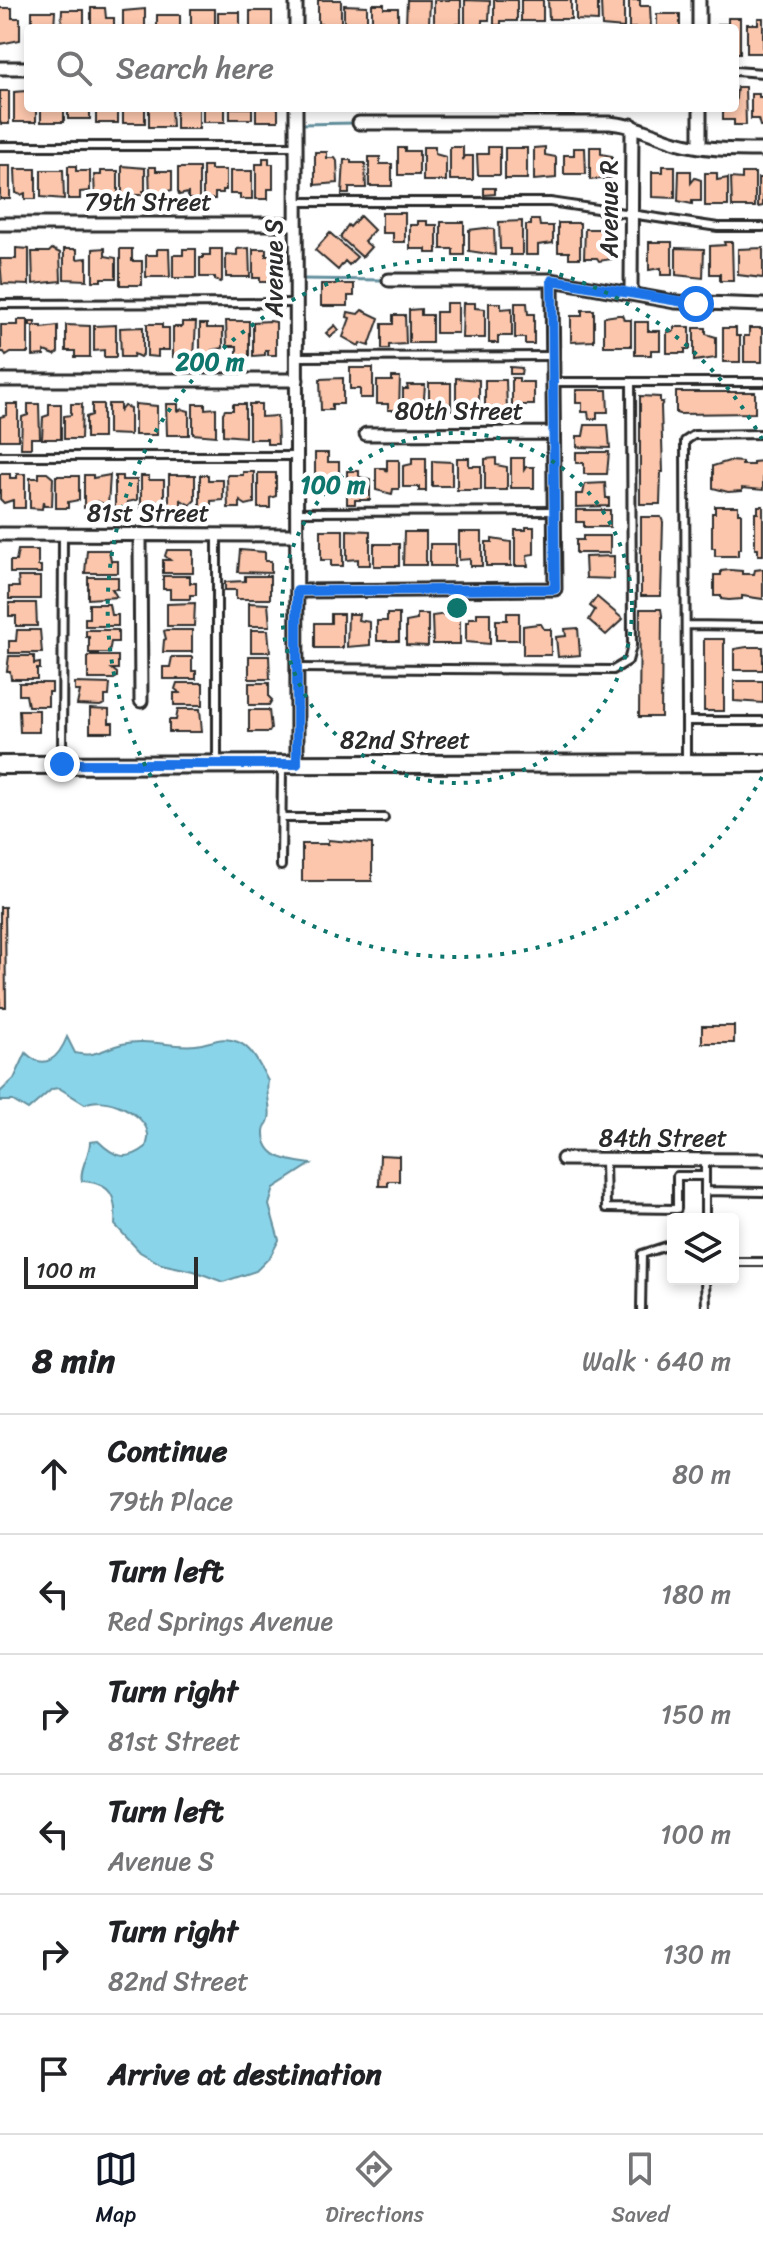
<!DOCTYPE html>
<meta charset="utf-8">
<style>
:root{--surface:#fff;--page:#f2f2f2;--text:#202124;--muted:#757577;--line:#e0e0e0;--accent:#111827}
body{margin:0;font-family:Sriracha,sans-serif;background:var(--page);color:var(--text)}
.controls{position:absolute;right:24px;bottom:24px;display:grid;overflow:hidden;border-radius:8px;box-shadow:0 4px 12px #0003}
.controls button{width:72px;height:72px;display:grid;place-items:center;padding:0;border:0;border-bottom:2px solid var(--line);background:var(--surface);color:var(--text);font:40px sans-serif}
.scale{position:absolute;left:24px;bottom:20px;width:174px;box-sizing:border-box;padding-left:8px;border:4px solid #2b2b2b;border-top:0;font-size:22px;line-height:28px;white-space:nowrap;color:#2b2b2b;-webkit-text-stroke:6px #fff;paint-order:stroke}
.stop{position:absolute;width:24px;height:24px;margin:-18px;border:6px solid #1a73e8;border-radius:50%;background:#fff}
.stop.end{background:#1a73e8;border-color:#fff;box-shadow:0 2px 8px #0008}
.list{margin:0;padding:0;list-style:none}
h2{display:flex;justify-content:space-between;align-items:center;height:104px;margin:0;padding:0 32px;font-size:34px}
h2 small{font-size:26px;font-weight:400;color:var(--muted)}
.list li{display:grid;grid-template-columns:52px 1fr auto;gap:24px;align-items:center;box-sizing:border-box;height:120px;padding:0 32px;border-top:2px solid var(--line)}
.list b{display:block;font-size:30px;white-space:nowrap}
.list p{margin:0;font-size:26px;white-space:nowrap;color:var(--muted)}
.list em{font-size:26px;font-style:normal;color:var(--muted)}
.icon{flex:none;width:44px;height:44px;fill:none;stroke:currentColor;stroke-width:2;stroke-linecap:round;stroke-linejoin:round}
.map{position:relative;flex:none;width:763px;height:1309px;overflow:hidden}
.search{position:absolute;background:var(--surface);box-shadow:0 4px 12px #0003;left:24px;right:24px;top:24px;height:88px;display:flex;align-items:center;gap:20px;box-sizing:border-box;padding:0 28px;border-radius:8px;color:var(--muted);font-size:30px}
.sheet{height:824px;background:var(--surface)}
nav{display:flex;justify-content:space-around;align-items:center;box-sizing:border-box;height:112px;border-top:2px solid var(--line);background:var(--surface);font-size:22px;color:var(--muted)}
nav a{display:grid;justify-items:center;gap:4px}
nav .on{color:var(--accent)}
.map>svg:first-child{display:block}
.water{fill:#8ad4ea;stroke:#64909e;stroke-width:2}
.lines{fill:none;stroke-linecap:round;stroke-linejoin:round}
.stream{stroke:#64909e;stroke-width:3}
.building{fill:#fbc6ac;stroke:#2b2b2b;stroke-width:2}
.service-casing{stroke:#2b2b2b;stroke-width:12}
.minor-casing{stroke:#2b2b2b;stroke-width:17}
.secondary-casing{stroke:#2b2b2b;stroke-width:22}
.service{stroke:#fff;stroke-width:6}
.minor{stroke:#fff;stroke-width:11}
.secondary{stroke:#fff;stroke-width:16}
.route{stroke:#1a73e8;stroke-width:10}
.ring{fill:none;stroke:#0f766e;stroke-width:4;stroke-dasharray:4 8}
.labels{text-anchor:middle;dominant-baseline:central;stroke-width:8;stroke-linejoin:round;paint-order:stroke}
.street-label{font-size:24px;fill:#2b2b2b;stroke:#fff}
.centre{fill:#0f766e;stroke:#fff;stroke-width:4}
.ring-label{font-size:24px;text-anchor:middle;font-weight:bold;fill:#0f766e;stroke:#fff;stroke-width:8;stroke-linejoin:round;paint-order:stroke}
</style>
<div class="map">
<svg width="763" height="1309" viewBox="0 0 763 1309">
<rect width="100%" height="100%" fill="#fff"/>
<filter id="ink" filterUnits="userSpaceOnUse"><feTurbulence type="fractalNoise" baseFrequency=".0125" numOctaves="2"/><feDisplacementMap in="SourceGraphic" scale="16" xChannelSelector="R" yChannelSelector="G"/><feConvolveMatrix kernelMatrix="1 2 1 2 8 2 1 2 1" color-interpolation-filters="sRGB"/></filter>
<g filter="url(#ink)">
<path class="water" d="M67,1037L75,1053C94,1058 103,1049 122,1044C147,1038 173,1048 196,1045C212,1043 222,1035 238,1042C253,1048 261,1068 268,1081C265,1094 272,1107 269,1119C267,1127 265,1123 264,1131C263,1159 290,1161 311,1164L274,1188L269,1205L279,1240L270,1257L256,1271L223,1282L194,1271L161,1264L140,1252L115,1225C117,1197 112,1183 82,1181C79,1169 90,1155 90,1142L98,1141C114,1157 127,1162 146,1147C147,1143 149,1138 148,1134C145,1112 103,1094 85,1104L59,1088L52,1089L28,1110L13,1101H0V1092L14,1079L26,1053C45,1072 59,1057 67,1037Z"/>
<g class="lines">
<path class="stream" d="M300,124L356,123
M300,279L384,280"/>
</g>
<path class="building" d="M318,0H341V24H318Z
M407,0H430L429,24H406Z
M434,0H461V24H443V27L434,28Z
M465,0L490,1L489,20H482V25H465Z
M494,0H517V21H501V25H494Z
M521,0H543V21H521Z
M548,0H571V19H549Z
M576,0H598V21L576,20Z
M624,0V28L602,26L601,2Z
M629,0H640V6H650L651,28H629Z
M372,4H384V8H398V27L372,28Z
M344,5L367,6V28H344Z
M0,8H12V18H20V40L0,44Z
M91,8H105L106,18H114V28H91Z
M145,9V28H123V11Z
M191,9H215V28H191Z
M62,10H84V28H61Z
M32,11H55L54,28H32Z
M250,11H272V28H250Z
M218,12H240V28H218Z
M657,14H680V28H657Z
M157,15H180V28H157Z
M728,18H740V53H735V28H718V24H728Z
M758,18H763V53H747V24H758Z
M737,87H745L746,125H734V120H723V108H735Z
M0,91H9V124H1L0,121Z
M26,91L28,108H36V122H14V92Z
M751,94H759V97H763V126H760L758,119H751Z
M41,108H64V122H41Z
M68,108H90V119H68Z
M96,108H118V123H96Z
M123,108H145V123H123Z
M149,108H171L172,127H149Z
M176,108H199V129H176Z
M203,108H225V122H203Z
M230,108H252V119H230Z
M256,108H278V121H256Z
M423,147H435V154L446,157V181H423Z
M450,147H463V160L465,156H473V180H450Z
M488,147H500V175H478L477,154H488Z
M545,147V155L556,157V178L534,180V148Z
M590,147H601V154L612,156V178L590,180Z
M398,148H405V151H419V175H398Z
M505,148H527V179H505Z
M574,148H585L586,174H564V155H574Z
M315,152H327V158H335L337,161L338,183L315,185Z
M369,157H380V164H392V186H369Z
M263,158H269V164H273V189H268V199H256V164H263Z
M344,160H351V163H365L366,188H349V194H342Z
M0,166H10V199H0Z
M68,166H76V171H90V191L80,192V199H68Z
M122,166L145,168V191H143V195H134V199H122Z
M203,166H211V170H226V190H223V193H215V199H203Z
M663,166H675V198L652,197V172H663Z
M149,167H156V171H172V190L161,193V199H150Z
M178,168H199V199H188V193L179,195L178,192Z
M15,169H36V199H25V193L21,195L16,193Z
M41,170H63L64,199L41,197Z
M101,171H118V198H108L106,196V199H95L94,175H101Z
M230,171H252V199H240V194H230Z
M679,171H691V183L695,178L701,180V201H692V204L678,201Z
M705,173H717V180L728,178V206H705Z
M742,173H755V207H732L731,178L742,179Z
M758,178H763V206L758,207Z
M484,188H495V194L484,195Z
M382,213H405V242H393V233H382Z
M360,216L374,230L364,241L371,247L362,257L340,237L348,225L350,227Z
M531,220H539L540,226H553V243L538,245V255H526V225H531Z
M418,221H427V225H437V253H426V249H410V225H418Z
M522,221V255H510V249H500L499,222Z
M441,222H464V255H453V249H441Z
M558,223H580V258H569V252H558Z
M485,228L494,229L495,255L469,251V230Z
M585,229H612V259L599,261L597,258H584Z
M330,233L357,257L349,265L345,261L338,270L315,250Z
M649,242H672V275H661V268L649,270Z
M724,242H732L733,281H720V274H710V246L725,245Z
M16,248L29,249V285L2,284L0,259H16Z
M105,248V256L116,258V278H101V281H93V249Z
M249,248L250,277H226V254L237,255V249Z
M676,248L704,249L703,278L676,275Z
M763,248V278L738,275V249Z
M52,249L60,253L61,281L33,284L32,252H49Z
M64,249H77V259L87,258V280L64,279Z
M120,249H132V261H142V285H120Z
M157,249H169L170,277H146V255H157Z
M183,249H196V278H173V255H183Z
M210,249H222V280L220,282L215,280V277H200V258H203V255H210Z
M253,249H266V256H276L274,282H260V278H253Z
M321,284H354V296H348V306H321Z
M446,303H458V333H436V312H446Z
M463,303H475V308L485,309V338H462Z
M489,303H501V309L512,308V336H498V343H489Z
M515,303H527L528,314H534V344H525V338H515Z
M421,309V315H432V343H409V310Z
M362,310L379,318L369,346L360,343L359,346L343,337L350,318L347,317L348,312L358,314Z
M582,310H594V341L571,342V316H582Z
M393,315H405L406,344L389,345V349H382V324H393Z
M618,315H622L624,320H631V346H604V317Z
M18,320H28V353H11L6,356L4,352H1V325H18Z
M226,321H249V356L237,357V346H227Z
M270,321L276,322V355H268V350H265V355L253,356V322Z
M30,322H35V326H42V328L58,326V352L55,355L44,351V355L33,356V326H30Z
M182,322H196L194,357L185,354V357H173V327H182Z
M635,322H648V331H660V350H651V355H635Z
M147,324H162V328H169V350H158V357L147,356Z
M200,324H207V328H223V348L212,350V357H200Z
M66,325L90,326V357H75V351H66Z
M116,325V357H104V350L94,351V326Z
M335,325L339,330L330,337L326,333Z
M143,327V354L140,357L134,354L133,357H121L120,328Z
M674,327H690V349H685V353H667V332L674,331Z
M694,328H706V334L716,337V358L694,361Z
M723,328H736V336H740V362H723Z
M749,328H762V362H744V336H749Z
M510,367L522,368L521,374H510Z
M350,368H373V398H360V389H350Z
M392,377H400L399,410H388V404H377V381H392Z
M343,378V404H332V410H321L320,379Z
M456,378L479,380V405L468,404V411H456Z
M512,378H519V382H534V405H523V411H512Z
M485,380H506L507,411H499V407L485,408Z
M429,383H451V410H444V407H429Z
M407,385H425L423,410H403V389H408Z
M576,390H607L608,412H597V419H589L588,412H582V403H576Z
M676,392H755V413L679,414L676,413Z
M640,396L660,397V402H663L661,406L663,472H661L660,504H640Z
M7,404H18V440H0V417L7,415Z
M28,404H39L40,438H31V448H21L22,417L28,415Z
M49,404H61V439H42L43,417L49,415Z
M71,404H82L81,439H64V416L71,415Z
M92,404H103V438H86V417L92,415Z
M108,404H120V411L124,406L130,408V435L108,434Z
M135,404L157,406V435H135Z
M166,404H178V411L182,409L189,411V435H167Z
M193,404H205V409L216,408V436L193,434Z
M233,404H245V437L223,435V413L225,410H233Z
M249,404H261V417L277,416L278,444H267V439H249Z
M585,425H608L610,448L577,447V436H583Z
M576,452H609L607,474H584V463H576Z
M315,453H328V462H339V481H331V486H315Z
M412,458H426V491H419V487H403V466L412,464Z
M457,458H469V466H481V490H457Z
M496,458V465L507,467V490H485V459Z
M511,458H524V470L526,467H534V488H511Z
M387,460H399V489H393L392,494L376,490V468H385L387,472Z
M432,461L452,462V486H432Z
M729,461L742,462V465H753V462L763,461V490L742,488V491L728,492L713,488V466Z
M347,471H359V477L370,479V500H355V504H347Z
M243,472H254V503L246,505L240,501V508H228L227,475H243Z
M39,473H47L53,478L52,506H44L43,501L42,509L30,508V478H39Z
M258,473H276V496L270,498V508H258Z
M0,474H10V478H17V474H25V508H13V500L4,503L0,499Z
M84,475H93V478L110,475L108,506L97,501V508H84Z
M169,475H195V500L190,505L181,500V508H169Z
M200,475H208V480H223V500L211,501V508H200Z
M56,476H79V500L68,502V508H56Z
M115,476H122V480H137V500L127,502V508H115Z
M141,476H149V480H164V500L153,502V508H141Z
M605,483L606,498H609V506L576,507V494H583L585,484Z
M715,506H738V513H741V549H738V556H715V548H712V513H715Z
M758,506H763V555H758V549H755V513H758Z
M576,510H610V527H584V522H576Z
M641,517H661L663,522L661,596H641Z
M526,527H534V554L527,555L528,566H515V530H526Z
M321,530H343V566H331V560H321Z
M347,530L370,531V565H358V559L347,560Z
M404,532H426V565H403Z
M459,532H482V566H470V559L459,560Z
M583,536H610V553H576V540H583Z
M492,539L511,542V566H486V542H492Z
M374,544H399V566H374Z
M430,544H455V566H430Z
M18,550H38V566H41V573H10V561H16Z
M87,550H109L111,561H118V573H85Z
M167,550H193V573H163V560H170L165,556Z
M240,550L265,552V561H271V573L238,572Z
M614,556V579L586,578L585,557Z
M763,569V599L742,596V599L729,600L721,599V596H714V575H721V571L730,570L742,571V574H754L755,570Z
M163,576H190V583H196V595H190V599H170V589H163Z
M245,576H270V599H236V590H225V582L245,581Z
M18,577H40V599H9V587H19Z
M88,577H118V589H112L117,597L88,599Z
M597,597L623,619L606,635L589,620L595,610L590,606Z
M9,603H36L37,626H16V616H9Z
M195,603L194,626H167V604Z
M249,603L268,604L270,626H249Z
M89,604H109L111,615H118V626H85V618H89Z
M640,609H661L662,615L661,717H639Z
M477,613H490V644L466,642V622H469V618H477Z
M507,613H519V640H496V620H507Z
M331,614H343V648H315V623H331Z
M348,614H359L358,620L370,622V645L347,647Z
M387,614H399V641H377V621H387Z
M417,614H428V646L406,645V622L417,620Z
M447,614L453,618H460V644H433L432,616Z
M538,624H541L544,629H551V655H523V626Z
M578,628L580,655L558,657L556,637L566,636L565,629Z
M17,630H40L42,653H9V641H16Z
M86,630H118V642H111L109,653H89V637H86Z
M166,630H192V652H163L164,640L166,639L164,631Z
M251,630H268L270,652H251Z
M704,639H724V711H704Z
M747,647H763V670H734V649Z
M9,656H34V664L40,663V669H37V679H11L10,671H7Z
M88,656H118V669H112L117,673V677L114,679H88Z
M249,656H269L270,679H249Z
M172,657H192V671H196V679H163V667H170Z
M734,681H763V703L734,701Z
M19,683H52V692H48V706H28L26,695H19Z
M75,683L110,684L109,696H105V704L100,706L77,705L80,691H75Z
M177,683H203V705H174V693H180L175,689Z
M249,683H269V697L272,700L269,705H249Z
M90,709L109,710V723H113V732H90Z
M178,709H200L202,732H169V720H176Z
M19,710H39V732H20Z
M249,710H269L271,729L269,732H249Z
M328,840L372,844V881H302V844H328Z
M0,907H5L6,1007H0Z
M702,1026H734V1043H702Z
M380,1155L399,1156V1181H388V1186H379Z"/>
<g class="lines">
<defs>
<path id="service" d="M735,71L763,73
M0,146H296
M296,202H550L718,227H763
M0,304L296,303
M296,357L553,356
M631,382H763
M0,456H297
M297,512L553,511
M217,535V764
M686,625L763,626
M297,668L613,670L628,661L632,646L631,382H552
M686,721L685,441L694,435L763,434
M686,761V721H763
M62,763L63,535
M282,818H384
M281,866L282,768
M605,1160L606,1208L677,1209V1176H705
M705,1160V1219
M705,1191L763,1192
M733,1262H763
M705,1279L706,1309
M641,1309L642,1254L673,1244"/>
<path id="minor" d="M296,0V28
M699,0V28
M0,68H28
M296,108L297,764
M700,108V147
M359,123H610C635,125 653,135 676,142C705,150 733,150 763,150
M0,224H296
M389,280H552L675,302L763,305
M631,293L632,125
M0,380H297
M366,434L552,433
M0,534L297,535
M140,536L141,701
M297,591L555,589L552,280
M563,1159L763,1160"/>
<path id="secondary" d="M0,765L763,763"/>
</defs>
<use href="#service" class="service-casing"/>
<use href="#minor" class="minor-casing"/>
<use href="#secondary" class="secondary-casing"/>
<use href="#service" class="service"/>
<use href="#minor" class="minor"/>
<use href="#secondary" class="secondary"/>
</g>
</g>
<g class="lines" filter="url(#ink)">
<path class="route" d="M62,764H297V591L555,589L552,280L696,304"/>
</g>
<g class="ring">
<circle cx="457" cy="608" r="175"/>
<path d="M762 777A349 349 0 1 1 762 439"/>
</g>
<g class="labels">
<g class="street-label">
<text x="148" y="202">79th Street</text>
<text transform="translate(609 209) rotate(-90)">Avenue R</text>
<text transform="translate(274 268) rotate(-90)">Avenue S</text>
<text x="459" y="411">80th Street</text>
<text x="148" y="513">81st Street</text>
<text x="405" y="740">82nd Street</text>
<text x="663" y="1138">84th Street</text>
</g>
</g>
<circle cx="457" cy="608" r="12" class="centre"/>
<g class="ring-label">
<text x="210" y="370">200 m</text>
<text x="333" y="493">100 m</text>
</g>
</svg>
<div class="controls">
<button><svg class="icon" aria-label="layers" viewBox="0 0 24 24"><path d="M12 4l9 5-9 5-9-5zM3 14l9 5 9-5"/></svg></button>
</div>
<div class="scale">100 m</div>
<div class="stop" style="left:696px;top:304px"></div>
<div class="stop end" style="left:62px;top:764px"></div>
<div class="search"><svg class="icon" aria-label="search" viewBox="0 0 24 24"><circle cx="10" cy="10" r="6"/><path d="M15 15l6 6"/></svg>Search here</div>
</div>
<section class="sheet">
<h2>8 min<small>Walk · 640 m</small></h2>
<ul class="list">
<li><svg class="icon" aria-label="ahead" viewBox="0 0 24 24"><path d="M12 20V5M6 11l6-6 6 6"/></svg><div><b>Continue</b><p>79th Place</p></div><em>80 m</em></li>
<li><svg class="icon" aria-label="left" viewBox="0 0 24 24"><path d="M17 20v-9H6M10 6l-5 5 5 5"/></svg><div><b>Turn left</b><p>Red Springs Avenue</p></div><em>180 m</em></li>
<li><svg class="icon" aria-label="right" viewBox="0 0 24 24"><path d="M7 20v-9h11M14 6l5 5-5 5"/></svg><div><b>Turn right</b><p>81st Street</p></div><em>150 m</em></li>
<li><svg class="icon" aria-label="left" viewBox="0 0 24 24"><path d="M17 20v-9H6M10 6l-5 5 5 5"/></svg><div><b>Turn left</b><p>Avenue S</p></div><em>100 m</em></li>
<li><svg class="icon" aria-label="right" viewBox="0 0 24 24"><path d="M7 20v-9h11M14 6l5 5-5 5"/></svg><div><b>Turn right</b><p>82nd Street</p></div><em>130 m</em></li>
<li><svg class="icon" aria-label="arrive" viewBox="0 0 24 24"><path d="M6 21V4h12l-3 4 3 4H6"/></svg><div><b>Arrive at destination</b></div></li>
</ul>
</section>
<nav>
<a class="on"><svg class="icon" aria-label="map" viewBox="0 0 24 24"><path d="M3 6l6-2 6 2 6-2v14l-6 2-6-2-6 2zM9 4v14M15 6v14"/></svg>Map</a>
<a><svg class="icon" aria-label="directions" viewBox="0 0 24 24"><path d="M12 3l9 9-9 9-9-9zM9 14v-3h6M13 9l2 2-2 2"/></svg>Directions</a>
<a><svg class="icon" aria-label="saved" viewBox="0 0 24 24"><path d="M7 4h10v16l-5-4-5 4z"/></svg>Saved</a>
</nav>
